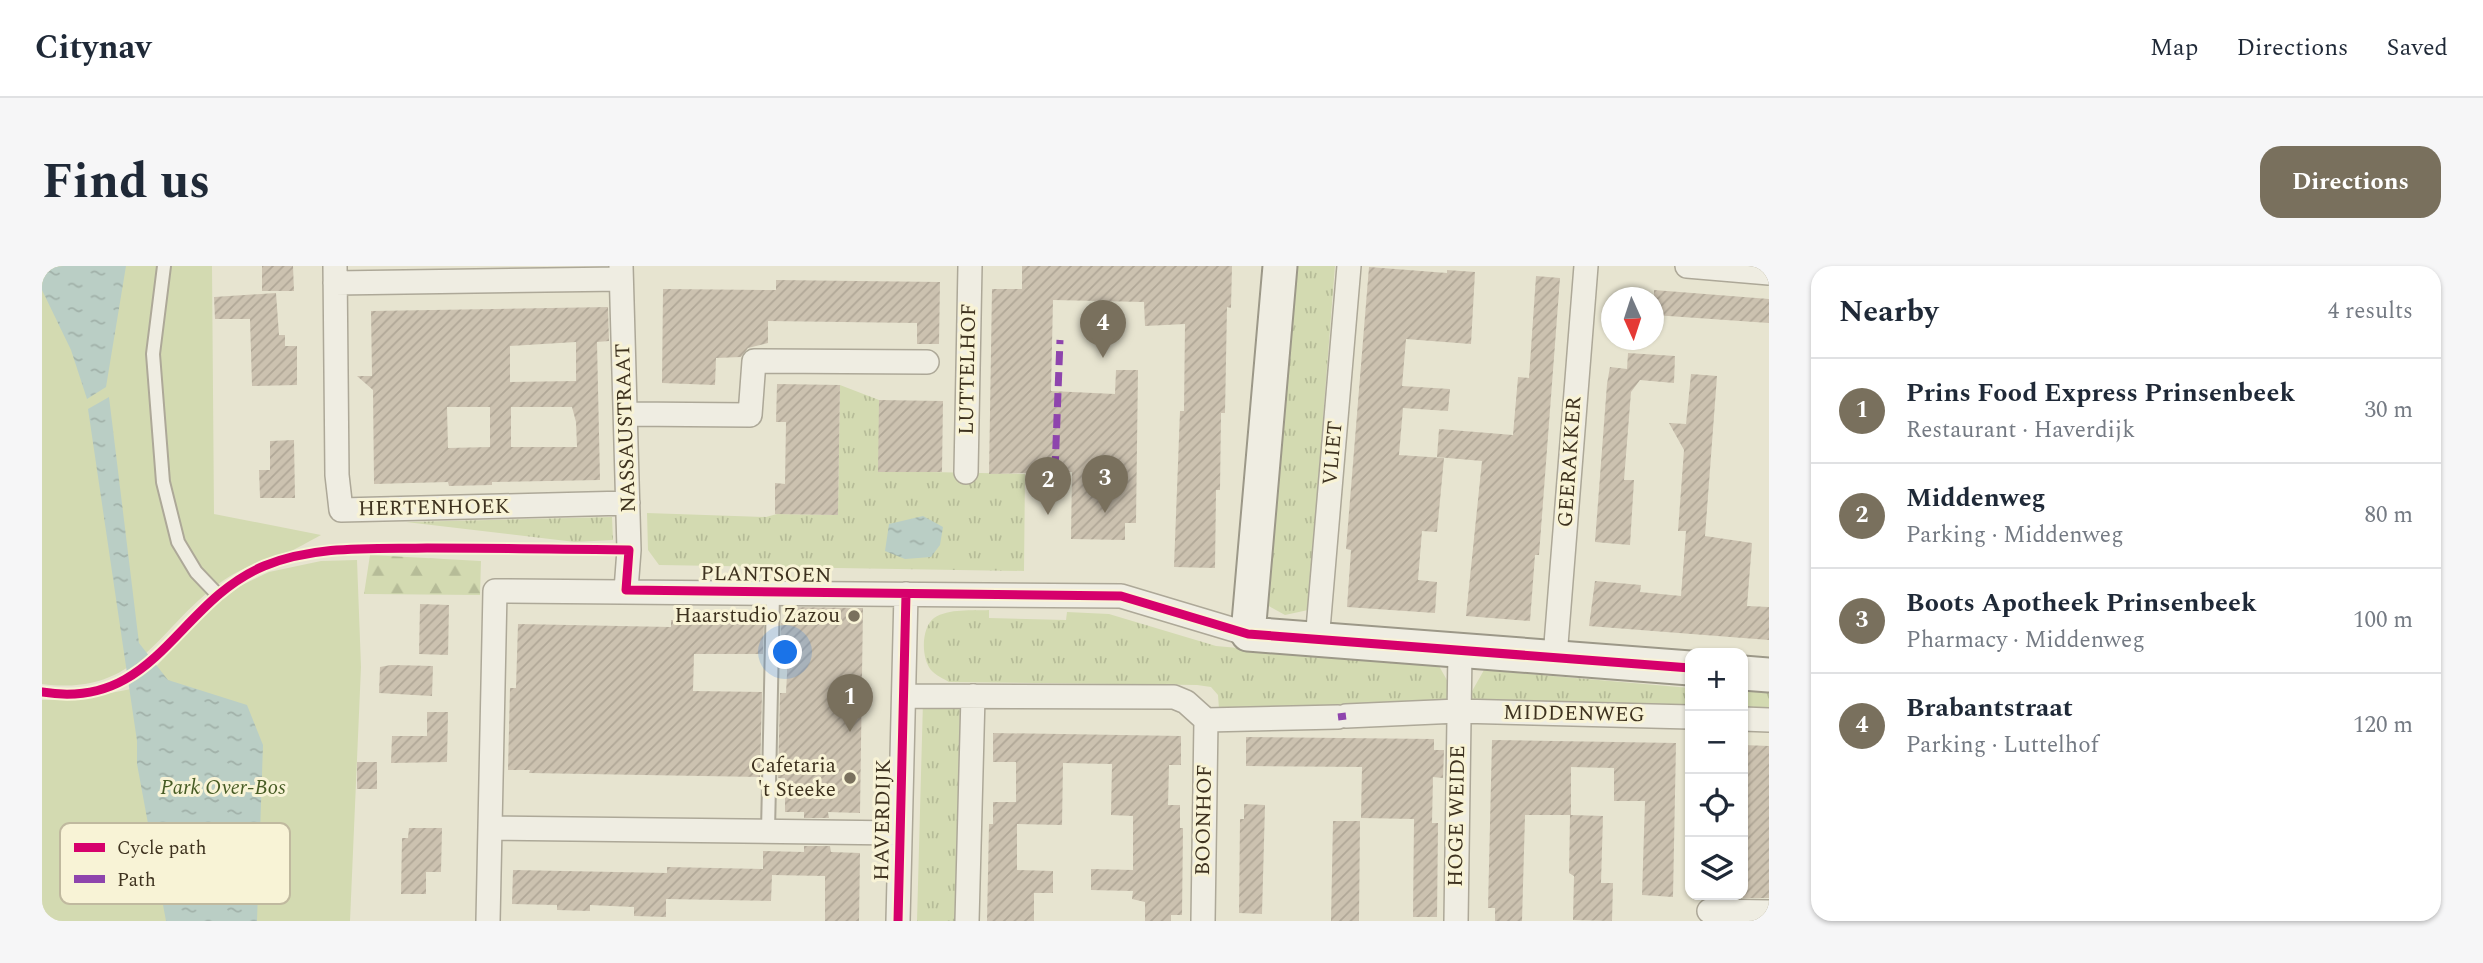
<!DOCTYPE html>
<meta charset="utf-8">
<style>
:root{--surface:#fff;--page:#f6f6f7;--text:#1f2937;--muted:#747a83;--line:#e0e1e3;--accent:#79705d}
body{margin:0;font-family:Spectral,serif;background:var(--page);color:var(--text)}
.controls{position:absolute;right:21px;bottom:21px;display:grid;overflow:hidden;border-radius:14px;box-shadow:0 2px 5px #0004}
.controls button{width:63px;height:63px;display:grid;place-items:center;padding:0;border:0;border-bottom:2px solid var(--line);background:var(--surface);color:var(--text);font:35px sans-serif}
.compass{position:absolute;left:1559px;top:21px;width:63px;height:63px;border-radius:50%;background:var(--surface);box-shadow:0 2px 5px #0004;rotate:177deg}
.you{position:absolute;left:744px;top:387px;width:24px;height:24px;margin:-18px;border:5px solid #fff;border-radius:50%;background:#1a73e8;box-shadow:0 0 0 10px #1a73e833}
.badge{display:grid;place-items:center;width:46px;height:46px;border-radius:50%;background:var(--accent);color:#fff;font-size:23px;font-weight:700}
.pin{position:absolute;translate:-50% -58px;filter:drop-shadow(0 2px 4px #0008)}
.pin::after{content:'';position:absolute;top:37px;width:24px;height:21px;background:inherit;clip-path:polygon(0 0,100% 0,50% 100%)}
.list{margin:0;padding:0;list-style:none}
h2{display:flex;justify-content:space-between;align-items:center;height:91px;margin:0;padding:0 28px;font-size:30px}
h2 small{font-size:23px;font-weight:400;color:var(--muted)}
.list li{display:grid;grid-template-columns:46px 1fr auto;gap:21px;align-items:center;box-sizing:border-box;height:105px;padding:0 28px;border-top:2px solid var(--line)}
.list b{display:block;font-size:26px;white-space:nowrap}
.list p{margin:0;font-size:23px;white-space:nowrap;color:var(--muted)}
.list em{font-size:23px;font-style:normal;color:var(--muted)}
.icon{flex:none;width:38px;height:38px;fill:none;stroke:currentColor;stroke-width:2;stroke-linecap:round;stroke-linejoin:round}
.map{position:relative;flex:none;width:1727px;height:655px;overflow:hidden;border-radius:21px}
header{display:flex;align-items:center;gap:42px;box-sizing:border-box;height:98px;padding:0 35px;background:var(--surface);border-bottom:2px solid var(--line)}
header strong{font-size:33px}
nav{display:flex;gap:38px;margin-inline-start:auto;font-size:24px}
.intro{display:flex;align-items:center;justify-content:space-between;box-sizing:border-box;height:168px;padding:0 42px}
h1{margin:0;font-size:49px}
.button{padding:18px 32px;border-radius:21px;background:var(--accent);color:#fff;font-size:24px;font-weight:700}
main{display:flex;gap:42px;padding:0 42px}
aside{flex:1;background:var(--surface);border-radius:21px;box-shadow:0 2px 5px #0004}
.map>svg:first-child{display:block}
.grass{fill:url(#grass-tufts)}
.forest{fill:url(#forest-firs)}
.park{fill:#d3dab1}
.water{fill:url(#water-ripples)}
.building{fill:url(#building-hatch);fill-rule:evenodd}
.lines{fill:none;stroke-linecap:round;stroke-linejoin:round}
.lane-casing{stroke:#ada898;stroke-width:16}
.street-casing{stroke:#ada898;stroke-width:26}
.secondary-casing{stroke:#9c9888;stroke-width:37}
.lane{stroke:#efede2;stroke-width:12}
.street{stroke:#efede2;stroke-width:23}
.secondary{stroke:#efede2;stroke-width:33}
.quiet{stroke:#8e44ad;stroke-width:7;stroke-dasharray:14 7;stroke-linecap:butt}
.cycleway-casing{stroke:#f8f3d6;stroke-width:13}
.cycleway{stroke:#d6006c;stroke-width:9}
.poi-dot{fill:#79705d;stroke:#f8f3d6;stroke-width:2.5}
.labels{text-anchor:middle;dominant-baseline:central;stroke-width:6;stroke-linejoin:round;paint-order:stroke}
.street-label{font-size:21px;fill:#3e321f;stroke:#f8f3d6}
.poi-label{font-size:21px;fill:#3e321f;stroke:#f8f3d6;text-anchor:end}
.park-label{font-size:21px;font-style:italic;fill:#465b24;stroke:#f8f3d6}
.key{fill:#f8f3d6;stroke:#c0b99f;stroke-width:2}
.key-label{font-size:19px;fill:#3e321f}
</style>
<header>
<strong>Citynav</strong>
<nav><a>Map</a><a>Directions</a><a>Saved</a></nav>
</header>
<div class="intro"><h1>Find us</h1><a class="button">Directions</a></div>
<main>
<div class="map">
<svg width="1727" height="655" viewBox="0 0 1727 655">
<defs>
<pattern id="grass-tufts" width="24" height="20" patternUnits="userSpaceOnUse" patternTransform="scale(1.75)"><rect width="24" height="20" fill="#d3dab1"/><path d="M3 7l-1-3M5 7V3M7 7l1-3M15 17l-1-3M17 17v-4M19 17l1-3" fill="none" stroke="#b6bc98"/></pattern>
<pattern id="forest-firs" width="22" height="20" patternUnits="userSpaceOnUse" patternTransform="scale(1.75)"><rect width="22" height="20" fill="#d3dab1"/><path d="M5 1l3.5 6h-7zM16 11l3.5 6h-7z" fill="#b6bc98"/></pattern>
<pattern id="water-ripples" width="26" height="14" patternUnits="userSpaceOnUse" patternTransform="scale(1.75)"><rect width="26" height="14" fill="#bacec5"/><path d="M2 4q2-2 4 0t4 0M15 11q2-2 4 0t4 0" fill="none" stroke="#a1b1a9"/></pattern>
<pattern id="building-hatch" width="6" height="6" patternUnits="userSpaceOnUse" patternTransform="scale(1.75)"><rect width="6" height="6" fill="#ccc2b0"/><path d="M-1 1l2-2M0 6l6-6M5 7l2-2" fill="none" stroke="#b0a797"/></pattern>
</defs>
<rect width="100%" height="100%" fill="#e7e4d0"/>
<path class="grass" d="M1254,0H1293L1266,344L1243,349L1223,338Z
M798,119L837,134V205L983,208L982,305L617,299L606,284L605,247L724,251L735,248L796,249Z
M570,251L571,274L533,276L364,256Z
M947,344V352L1024,354L1025,346L1067,348L1174,380L1397,400L1406,416V442L1177,443L1176,429L1169,421L1155,419L907,416C902,413 893,409 889,404C879,392 879,362 892,352C907,342 930,345 947,344Z
M1442,404L1648,422V448L1429,443V427Z
M1705,424L1727,426V449H1701V426Z
M881,435L919,436L918,655H875Z"/>
<path class="forest" d="M328,289L439,295L438,329L322,328Z"/>
<path class="park" d="M0,0H170L172,248L279,269C267,275 254,284 241,288C220,295 201,301 182,314C115,360 99,431 0,418Z
M315,294L319,401L308,655H0V434H33L94,422L165,346L198,320L227,306L279,295Z"/>
<path class="water" d="M0,0H84L64,121L45,133L29,84L0,24Z
M67,131L97,377L126,414L205,439L221,479L215,655H124L95,498V475L46,143Z
M881,250L901,261L898,279L889,291L863,293L843,285L847,258Z"/>
<path class="building" d="M220,0H251L252,25H220Z
M980,0H1190L1189,42L1185,41L1183,147H1179L1178,224H1174L1173,302L1132,301L1138,145H1142L1143,58L1103,60L1102,36L1011,34L1009,125L1073,128L1074,104H1096L1094,257H1083V274L1029,273L1030,206L947,208L950,23H980Z
M1327,1L1405,7V4L1433,6L1429,78L1364,73L1360,120L1408,123L1406,145L1361,142L1357,189L1402,192L1395,266L1380,265L1376,314L1395,316L1393,347L1305,341L1309,284L1304,283Z
M1494,10L1518,12L1497,289H1493L1488,355L1424,350L1440,195L1395,191L1397,163L1471,169L1476,111L1487,112Z
M734,14L898,16L897,78H875V57L726,55V77L706,82L699,91L674,92L673,119L620,117L621,23L734,24Z
M1612,24L1727,33V57L1612,49Z
M234,27L237,69H243V80H255V119L210,120L208,53H173L172,31Z
M566,41L567,75L555,76L558,214L450,216V219L407,220L406,216L332,218L331,124L315,110H330L329,45ZM534,76V115L468,116V80ZM405,141H448V181L406,182ZM469,141H530L534,156L535,181H469Z
M1586,87L1633,90L1632,117L1598,114L1589,126L1582,214H1592L1588,279L1553,276L1565,118L1568,101L1585,103Z
M1649,108L1675,110L1663,270L1710,277L1705,340L1727,341V374L1547,360L1553,315L1599,319L1598,326L1639,330L1644,265H1636L1642,184L1627,157L1644,158Z
M735,118L798,119L796,249L733,248V217L743,218L744,156H734Z
M837,134L901,135L900,206H836Z
M252,174L253,232H218L217,204H228V175Z
M378,338L407,339L406,389L377,388Z
M746,341L821,342L818,547L786,546L787,552H762V546H743V512H736L738,427H744L745,408V389H738L739,357H746Z
M629,354L722,356L721,388H652L651,425L720,426L718,511L487,507L488,504H466L468,422H474L476,358L629,361Z
M349,399L391,400L390,430L337,427L338,401Z
M385,446H406L405,496L349,497L350,470H385Z
M951,467L1139,470V499H1127L1126,539H1138V562H1141L1140,649H1129V655H1103V636L1090,633L1091,625L1049,624V603L1091,604V550L1069,549L1070,498L1021,497L1020,559L975,558V604L1011,605V627H992V655H945L947,558H951V536H974V496H951Z
M1204,471L1392,473V484H1402L1401,512L1391,511L1390,557H1396L1395,651H1371L1372,553L1319,552L1320,501L1204,500Z
M1450,474L1634,477L1631,631L1600,629L1603,535H1572V502L1529,501V549L1561,550L1559,617H1571L1570,655L1531,654L1532,610L1527,607L1528,549H1483L1480,655H1453V642H1446Z
M1701,479L1727,480V632H1701Z
M315,496H335V523H315Z
M1202,538L1223,539L1220,648L1197,647L1198,553H1202Z
M1291,555H1318L1317,655H1289Z
M367,562H400L399,606H384V628H359L360,572H366Z
M762,580H788L789,586L818,587L817,655H783V610L730,609L729,635L624,633V651L592,650V641L548,639V645L515,644V639L470,638L471,604L625,607V601L721,603V585L762,586Z"/>
<g class="lines">
<defs>
<path id="lane" d="M122,0L111,88L121,216L136,276L154,306L175,328
M726,565L731,328"/>
<path id="street" d="M293,0L295,209L299,244L586,237
M579,0L587,284L584,324
M1645,0L1727,7
M293,17L579,13
M585,148L708,149L712,95L885,96
M924,206L928,0
M1275,375L1307,0
M1513,391L1544,0
M862,430L1132,431L1144,436L1164,454L1296,451
M1304,450L1416,445L1648,451
M1701,453L1727,454
M449,562L857,567
M1667,645L1727,646
M446,655L453,325L1079,330L1206,368
M856,655L864,328
M925,655L931,430
M1161,655L1164,454
M1414,655L1418,385"/>
<path id="secondary" d="M1238,0L1206,368L1648,402
M1701,407L1727,409"/>
</defs>
<use href="#lane" class="lane-casing"/>
<use href="#street" class="street-casing"/>
<use href="#secondary" class="secondary-casing"/>
<use href="#lane" class="lane"/>
<use href="#street" class="street"/>
<use href="#secondary" class="secondary"/>
<path class="quiet" d="M1013,204L1018,74
M1296,451L1304,450"/>
<defs>
<path id="cycleway" d="M0,426C114,445 134,337 222,300C274,279 330,283 385,282C452,282 520,283 587,284L584,324L1079,330L1206,368L1648,402
M856,655L864,328"/>
</defs>
<use href="#cycleway" class="cycleway-casing"/>
<use href="#cycleway" class="cycleway"/>
</g>
<g class="poi-dot">
<circle cx="812" cy="350" r="7"/>
<circle cx="808" cy="512" r="7"/>
</g>
<g class="labels">
<g class="street-label">
<text transform="translate(926 103) rotate(-89)">LUTTELHOF</text>
<text transform="translate(584 162) rotate(-92)">NASSAUSTRAAT</text>
<text transform="translate(1291 187) rotate(-85)">VLIET</text>
<text transform="translate(1528 196) rotate(-86)">GEERAKKER</text>
<text transform="translate(392 242) rotate(-1)">HERTENHOEK</text>
<text transform="translate(724 309) rotate(1)">PLANTSOEN</text>
<text transform="translate(1532 448) rotate(1)">MIDDENWEG</text>
<text transform="translate(1415 550) rotate(-89)">HOGE WEIDE</text>
<text transform="translate(841 554) rotate(-89)">HAVERDIJK</text>
<text transform="translate(1162 554) rotate(-89)">BOONHOF</text>
</g>
<g class="poi-label">
<text x="798" y="350">Haarstudio Zazou</text>
<text x="794" y="500">Cafetaria<tspan x="794" dy="24">'t Steeke</tspan></text>
</g>
<g class="park-label">
<text x="181" y="522">Park Over-Bos</text>
</g>
</g>
<rect x="18" y="557" width="230" height="81" rx="10" class="key"/>
<rect x="32" y="577" width="31" height="9" fill="#d6006c"/>
<rect x="32" y="609" width="31" height="8" fill="#8e44ad"/>
<g class="key-label">
<text x="75" y="588">Cycle path</text>
<text x="75" y="620">Path</text>
</g>
</svg>
<div class="controls">
<button>+</button>
<button>−</button>
<button><svg class="icon" aria-label="locate" viewBox="0 0 24 24"><circle cx="12" cy="12" r="6"/><path d="M12 2v4M12 18v4M2 12h4M18 12h4"/></svg></button>
<button><svg class="icon" aria-label="layers" viewBox="0 0 24 24"><path d="M12 4l9 5-9 5-9-5zM3 14l9 5 9-5"/></svg></button>
</div>
<svg class="compass" viewBox="-18 -18 36 36"><path d="M0-13l5 13h-10z" fill="#e53935"/><path d="M0 13l5-13h-10z" fill="#747a83"/></svg>
<div class="you"></div>
<div class="pin badge" style="left:808px;top:466px">1</div>
<div class="pin badge" style="left:1006px;top:249px">2</div>
<div class="pin badge" style="left:1063px;top:247px">3</div>
<div class="pin badge" style="left:1061px;top:92px">4</div>
</div>
<aside>
<h2>Nearby<small>4 results</small></h2>
<ul class="list">
<li><span class="badge">1</span><div><b>Prins Food Express Prinsenbeek</b><p>Restaurant · Haverdijk</p></div><em>30 m</em></li>
<li><span class="badge">2</span><div><b>Middenweg</b><p>Parking · Middenweg</p></div><em>80 m</em></li>
<li><span class="badge">3</span><div><b>Boots Apotheek Prinsenbeek</b><p>Pharmacy · Middenweg</p></div><em>100 m</em></li>
<li><span class="badge">4</span><div><b>Brabantstraat</b><p>Parking · Luttelhof</p></div><em>120 m</em></li>
</ul>
</aside>
</main>
